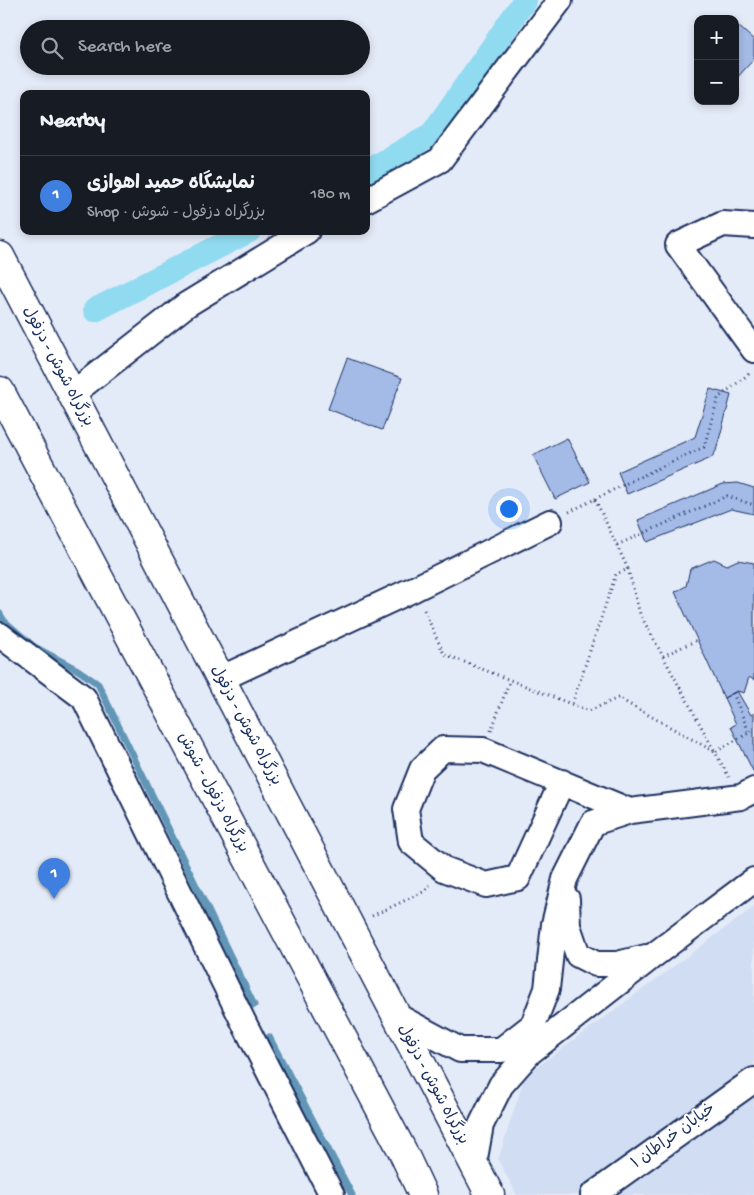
<!DOCTYPE html>
<meta charset="utf-8">
<style>
:root{--surface:#171b24;--page:#242831;--text:#f1f3f6;--muted:#9ea1a6;--line:#363941;--accent:#d1495b}
body{margin:0;font-family:"Gochi Hand","Playpen Sans Arabic",sans-serif;background:var(--page);color:var(--text)}
.controls{position:absolute;right:15px;top:15px;display:grid;overflow:hidden;border-radius:10px;box-shadow:0 2px 8px #0003}
.controls button{width:45px;height:45px;display:grid;place-items:center;padding:0;border:0;border-bottom:1px solid var(--line);background:var(--surface);color:var(--text);font:25px sans-serif}
.you{position:absolute;left:508px;top:508px;width:18px;height:18px;margin:-12px;border:4px solid #fff;border-radius:50%;background:#1a73e8;box-shadow:0 0 0 8px #1a73e833}
.badge{display:grid;place-items:center;width:32px;height:32px;border-radius:50%;background:var(--accent);color:#fff;font-size:16px;font-weight:700}
.pin{position:absolute;translate:-50% -41px;filter:drop-shadow(0 1px 2px #0008)}
.pin::after{content:'';position:absolute;top:26px;width:18px;height:15px;background:inherit;clip-path:polygon(0 0,100% 0,50% 100%)}
.list{margin:0;padding:0;list-style:none}
h2{display:flex;justify-content:space-between;align-items:center;height:65px;margin:0;padding:0 20px;font-size:21px}
h2 small{font-size:16px;font-weight:400;color:var(--muted)}
.list li{display:grid;grid-template-columns:32px 1fr auto;gap:15px;align-items:center;box-sizing:border-box;height:80px;padding:0 20px;border-top:1px solid var(--line)}
.list b{display:block;font-size:19px;white-space:nowrap}
.list p{margin:0;font-size:16px;white-space:nowrap;color:var(--muted)}
.list em{font-size:16px;font-style:normal;color:var(--muted)}
.icon{flex:none;width:28px;height:28px;fill:none;stroke:currentColor;stroke-width:2;stroke-linecap:round;stroke-linejoin:round}
.map{position:relative;flex:none;width:754px;height:1195px;overflow:hidden}
.search{position:absolute;background:var(--surface);box-shadow:0 2px 8px #0003;left:20px;top:20px;width:350px;height:55px;display:flex;align-items:center;gap:12px;box-sizing:border-box;padding:0 18px;border-radius:28px;color:var(--muted);font-size:19px}
.panel{position:absolute;background:var(--surface);box-shadow:0 2px 8px #0003;left:20px;top:90px;width:350px;height:145px;border-radius:10px}
.map>svg:first-child{display:block}
.built{fill:#d1ddf3}
.lines{fill:none;stroke-linecap:round;stroke-linejoin:round}
.stream{stroke:#6296b6;stroke-width:7}
.canal{stroke:#91dbf1;stroke-width:24}
.building{fill:#a4bbe8;stroke:#1b2f5e}
.minor-casing{stroke:#1b2f5e;stroke-width:28}
.highway-casing{stroke:#1b2f5e;stroke-width:31}
.path{stroke:#1b2f5e;stroke-width:3;stroke-dasharray:1 4;stroke-linecap:butt}
.minor{stroke:#fff;stroke-width:24}
.highway{stroke:#fff;stroke-width:28}
.labels{text-anchor:middle;dominant-baseline:central;stroke-width:4;stroke-linejoin:round;paint-order:stroke}
.street-label{font-size:16px;fill:#1b2f5e;stroke:#fff}
</style>
<div class="map">
<svg width="754" height="1195" viewBox="0 0 754 1195">
<rect width="100%" height="100%" fill="#e4ebf8"/>
<filter id="ink" filterUnits="userSpaceOnUse"><feTurbulence type="fractalNoise" baseFrequency=".02" numOctaves="2"/><feDisplacementMap in="SourceGraphic" scale="10" xChannelSelector="R" yChannelSelector="G"/><feConvolveMatrix kernelMatrix="1 2 1 2 8 2 1 2 1" color-interpolation-filters="sRGB"/></filter>
<g filter="url(#ink)">
<path class="built" d="M754,907V1195H517L498,1160L525,1076Z"/>
<g class="lines">
<path class="stream" d="M0,614L4,621L33,646L78,670L98,684L254,1005
M269,1037L352,1195"/>
<path class="canal" d="M366,171L382,163L432,134L525,0
M95,310L249,231"/>
</g>
<path class="building" d="M737,25L754,40V59L735,80V27Z
M347,358L402,378L382,430L328,409Z
M710,389L731,395L716,451L711,458L627,494L618,472L695,437Z
M567,438L590,482L555,499L533,455Z
M738,483L754,488V514L731,509L647,542L638,520L723,484Z
M714,559L727,565L738,560L754,563V680L749,677L744,693L737,691L724,698L675,592L686,586L690,569Z
M737,691L751,715L754,713V773L731,727L736,724L724,698Z"/>
<g class="lines">
<defs>
<path id="minor" d="M366,200L440,160L560,0
M754,226L723,224L678,245L754,350
M72,394L186,305L307,231
M0,635L84,698L246,1027L332,1195
M220,679L414,589L550,522
M562,782L518,878L486,885L444,869L411,842L406,809L422,769L443,749L483,750L630,811
M567,899L568,926L578,955L596,964H617L646,957
M397,1016L460,1050H501L533,1025L547,989L554,924L565,879L593,823L630,811L741,797L754,790
M474,1164L481,1125L501,1085L530,1052L654,955L754,880
M593,1195L754,1080"/>
<path id="highway" d="M0,256L490,1195
M0,391L402,1150L423,1195"/>
</defs>
<use href="#minor" class="minor-casing"/>
<use href="#highway" class="highway-casing"/>
<path class="path" d="M595,499L635,479L704,447L718,398L750,373
M569,512L595,499L628,569L616,574L572,704
M617,545L727,496L754,505
M628,569L640,614L715,752L754,730
M424,610L444,654L589,711L618,698L715,752L729,777
M663,656L697,640
M733,693L749,732
M491,731L510,680
M372,916L425,891L430,885"/>
<use href="#minor" class="minor"/>
<use href="#highway" class="highway"/>
</g>
</g>
<g class="labels">
<g class="street-label">
<text transform="translate(57 367) rotate(62)">بزرگراه شوش - دزفول</text>
<text transform="translate(245 726) rotate(62)">بزرگراه شوش - دزفول</text>
<text transform="translate(212 793) rotate(62)">بزرگراه دزفول - شوش</text>
<text transform="translate(432 1085) rotate(62)">بزرگراه شوش - دزفول</text>
<text transform="translate(674 1137) rotate(-36)">خیابان خراطان ۱</text>
</g>
</g>
</svg>
<div class="controls">
<button>+</button>
<button>−</button>
</div>
<div class="you"></div>
<div class="pin badge" style="left:54px;top:899px;background:#3f7fe0">1</div>
<div class="search"><svg class="icon" aria-label="search" viewBox="0 0 24 24"><circle cx="10" cy="10" r="6"/><path d="M15 15l6 6"/></svg>Search here</div>
<section class="panel">
<h2>Nearby<small></small></h2>
<ul class="list">
<li><span class="badge" style="background:#3f7fe0">1</span><div><b>نمایشگاه حمید اهوازی</b><p>Shop · بزرگراه دزفول - شوش</p></div><em>180 m</em></li>
</ul>
</section>
</div>
